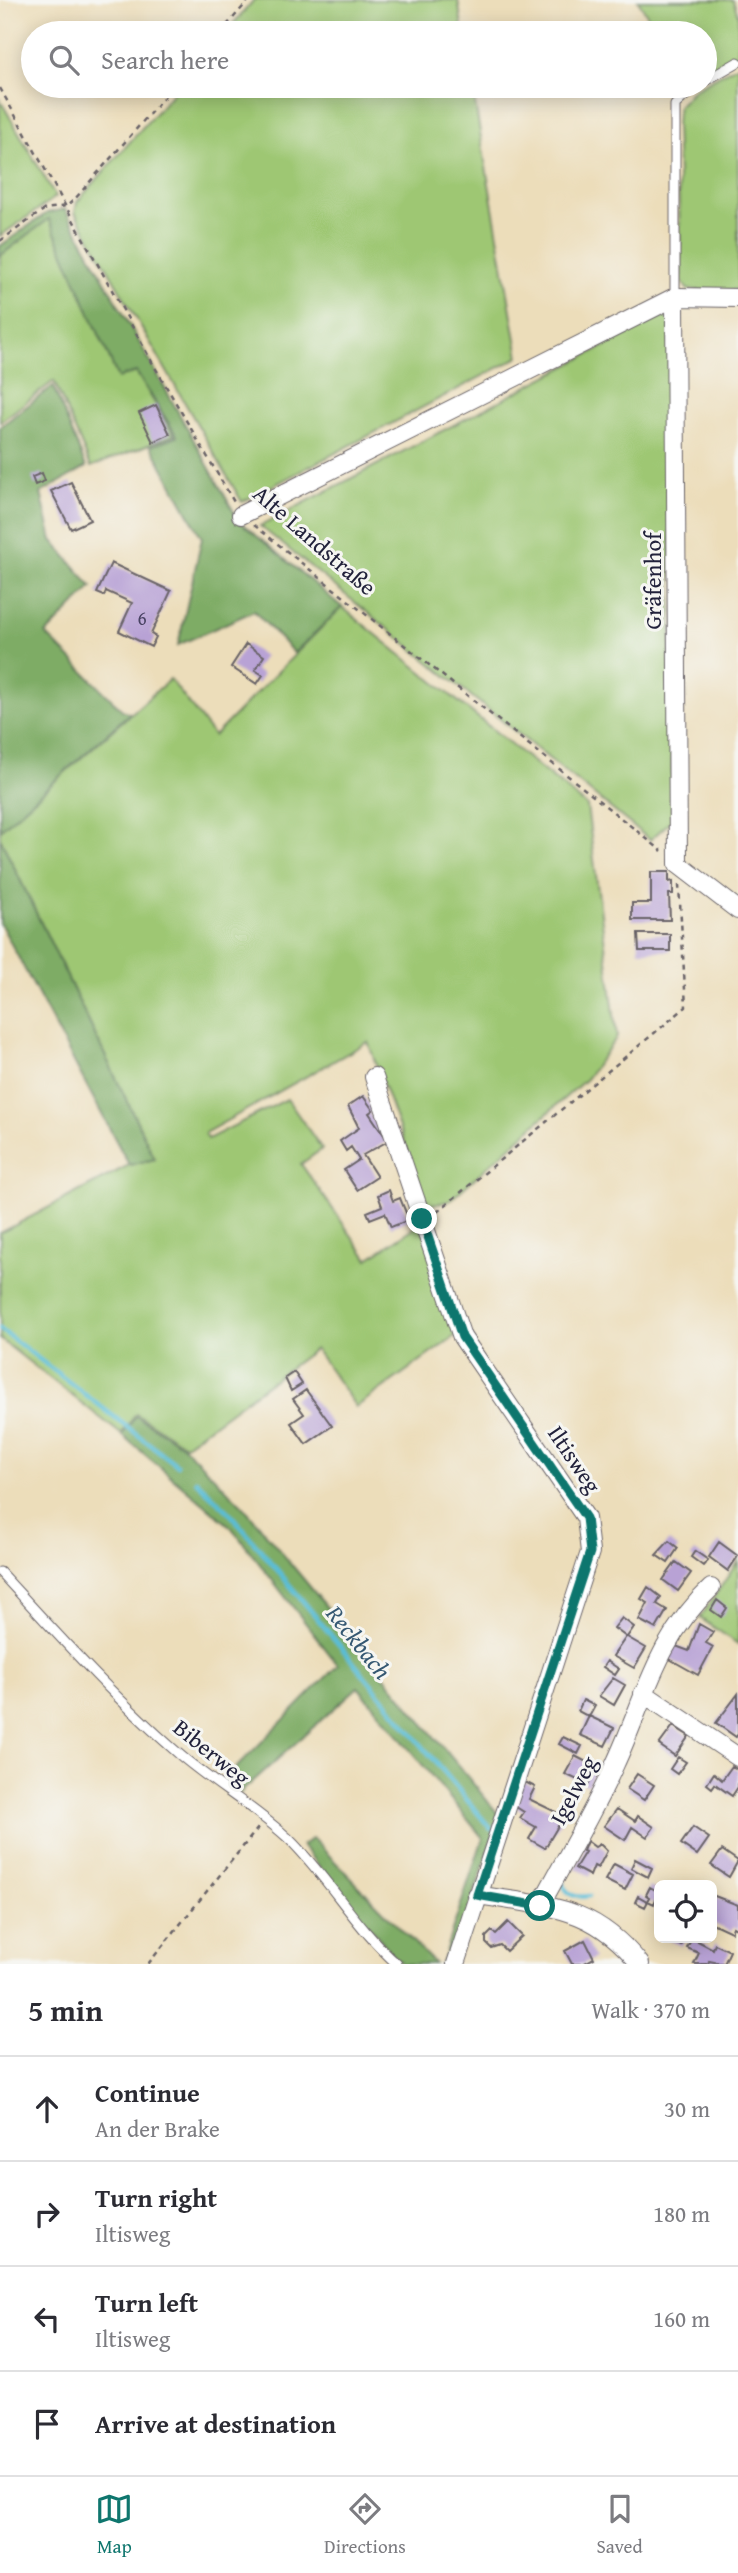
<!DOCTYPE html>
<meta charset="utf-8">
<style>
:root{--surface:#fff;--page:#f2f2f3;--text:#2b2b33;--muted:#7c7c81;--line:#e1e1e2;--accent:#0f766e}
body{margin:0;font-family:"Gentium Book Plus",serif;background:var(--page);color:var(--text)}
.controls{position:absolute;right:21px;bottom:21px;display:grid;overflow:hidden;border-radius:10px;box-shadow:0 4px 18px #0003}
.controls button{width:63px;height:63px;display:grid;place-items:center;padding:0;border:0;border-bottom:2px solid var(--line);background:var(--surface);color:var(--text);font:35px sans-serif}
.stop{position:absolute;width:21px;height:21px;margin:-16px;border:5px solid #0f766e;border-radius:50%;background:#fff}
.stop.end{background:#0f766e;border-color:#fff;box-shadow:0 2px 7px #0008}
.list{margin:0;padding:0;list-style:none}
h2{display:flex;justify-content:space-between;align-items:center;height:91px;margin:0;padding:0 28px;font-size:30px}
h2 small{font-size:23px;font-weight:400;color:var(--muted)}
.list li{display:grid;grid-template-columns:46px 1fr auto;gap:21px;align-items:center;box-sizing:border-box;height:105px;padding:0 28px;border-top:2px solid var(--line)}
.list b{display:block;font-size:26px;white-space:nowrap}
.list p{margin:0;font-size:23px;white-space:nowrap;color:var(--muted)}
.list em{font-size:23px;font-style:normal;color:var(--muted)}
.icon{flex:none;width:38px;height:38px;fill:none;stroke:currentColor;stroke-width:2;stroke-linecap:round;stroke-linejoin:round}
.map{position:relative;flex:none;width:738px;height:1964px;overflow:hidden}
.search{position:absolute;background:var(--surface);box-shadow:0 4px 18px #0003;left:21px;right:21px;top:21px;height:77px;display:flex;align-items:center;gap:18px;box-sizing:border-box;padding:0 24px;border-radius:38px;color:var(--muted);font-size:26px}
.sheet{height:511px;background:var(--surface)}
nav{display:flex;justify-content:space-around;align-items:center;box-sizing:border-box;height:98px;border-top:2px solid var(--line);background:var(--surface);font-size:19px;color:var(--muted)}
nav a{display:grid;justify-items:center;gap:4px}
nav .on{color:var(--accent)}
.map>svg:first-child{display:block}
.green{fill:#9ec773;stroke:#607457;stroke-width:2}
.forest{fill:#7eac65;stroke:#506750;stroke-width:2}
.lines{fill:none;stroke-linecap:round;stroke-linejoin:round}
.stream{stroke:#59bdd7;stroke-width:4.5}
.building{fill:#b8a2d5}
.lane-casing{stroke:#696367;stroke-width:11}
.street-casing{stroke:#696367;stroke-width:20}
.path{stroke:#696367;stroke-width:2.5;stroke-dasharray:5 5;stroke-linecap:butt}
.lane{stroke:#fff;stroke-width:9}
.street{stroke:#fff;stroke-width:18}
.route{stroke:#0f766e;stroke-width:9}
.labels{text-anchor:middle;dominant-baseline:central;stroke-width:6;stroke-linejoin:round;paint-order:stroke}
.number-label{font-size:19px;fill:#484262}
.street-label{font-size:23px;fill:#22223b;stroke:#f6f6f2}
.water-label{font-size:24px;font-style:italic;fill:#355872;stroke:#f6f6f2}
</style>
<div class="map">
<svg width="738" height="1964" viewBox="0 0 738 1964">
<rect width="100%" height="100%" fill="#f6f6f2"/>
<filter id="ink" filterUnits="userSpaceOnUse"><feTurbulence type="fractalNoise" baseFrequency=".0143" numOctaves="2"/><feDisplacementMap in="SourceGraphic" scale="14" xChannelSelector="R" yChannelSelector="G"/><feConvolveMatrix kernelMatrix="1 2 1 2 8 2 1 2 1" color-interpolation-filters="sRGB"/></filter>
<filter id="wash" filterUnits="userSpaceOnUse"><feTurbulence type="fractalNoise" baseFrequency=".00686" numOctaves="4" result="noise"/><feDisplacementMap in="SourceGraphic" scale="28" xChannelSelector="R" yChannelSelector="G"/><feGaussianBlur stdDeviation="1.57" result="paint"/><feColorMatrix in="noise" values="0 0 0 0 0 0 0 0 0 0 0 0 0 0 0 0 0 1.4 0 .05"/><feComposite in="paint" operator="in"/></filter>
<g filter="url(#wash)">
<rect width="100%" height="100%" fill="#ecddba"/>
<path class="green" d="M254,0H458L463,33H225Z
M638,0H733L738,15V57L705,75V33H658Z
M738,65V290H688L682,282L676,124L678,106L693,90Z
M179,86H472L519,357L242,502L75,212L77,202Z
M0,100L56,197L0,236Z
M49,218L118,378L136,372L174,435L91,467L54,381L0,422V256Z
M670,312L672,820L650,840L260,526Z
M342,607L587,806L617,1037L586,1079L449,1201L427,1205L368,1042L205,1133L208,1139L287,1099L322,1149L301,1164L368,1259L421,1223L459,1333L356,1407L315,1349L185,1445L136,1414L121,1434L0,1339V1233L129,1165L155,1159L0,838V830L170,679L214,736Z
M738,1561V1644L700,1618Z"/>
<path class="forest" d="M65,209L239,521L342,607L294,653L254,611L178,645L202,538L151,446L177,436L136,372L118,378L49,219L0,256V246L47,213Z
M53,386L86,467L41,493L52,540L92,587L46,634L122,710L130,713L0,830V427Z
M0,838L155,1159L129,1165L0,923Z
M136,1416L182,1445L243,1506L500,1816L451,1964H441L483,1838L358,1687L239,1794L222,1782L338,1665L231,1527L122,1435Z
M312,1838L435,1964H403L394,1956L302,1846Z"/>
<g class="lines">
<path class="stream" d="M0,1329L177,1465
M196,1481L228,1511L269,1560L491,1829
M561,1880C567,1895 573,1898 589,1896"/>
</g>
<g id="blocks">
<path class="building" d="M156,405L170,434L153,442L139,413Z
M42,473L45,481L35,485L32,477Z
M71,482L90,520L71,529L51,491Z
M111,563L171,591L151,634L156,637L151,647L119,631L132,603L106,591L104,596L97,593Z
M246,644L264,656L255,670L263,675L257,684L231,667Z
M651,872H669V882L673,881V894H669L670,920H632V903H651Z
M638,934H670V951H639Z
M363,1096L373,1110L369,1113L388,1141L363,1155L377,1177L357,1190L344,1170L359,1160L351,1147L346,1151L340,1141L359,1128L348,1106Z
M389,1190L393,1201L400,1198L409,1220L391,1227L385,1213L370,1219L367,1212L382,1206L378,1195Z
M294,1372L302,1384L291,1391L285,1378Z
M306,1390L332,1426L306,1444L291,1423L304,1414L293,1399Z
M669,1541L678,1548L668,1563L656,1555Z
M719,1542L738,1556L728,1571L709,1557Z
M695,1551L708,1560L703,1566L691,1557Z
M676,1562L691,1573L678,1591L663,1580Z
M648,1587L661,1597L657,1604L667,1610L656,1629L639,1620L648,1603L641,1599Z
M717,1600L727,1608L721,1617L711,1610Z
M622,1618L634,1627L627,1637L646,1648L634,1668L613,1656L626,1637L614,1628Z
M699,1624L713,1632L706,1643L713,1647L698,1675L666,1657L673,1645L689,1651Z
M607,1661L619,1669L615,1675L603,1667Z
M613,1678L625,1685L614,1705L599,1696Z
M738,1694V1734L736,1737L716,1723Z
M583,1700L595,1706L589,1717L578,1711Z
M589,1716L614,1728L605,1746L580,1735Z
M673,1726L689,1736L675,1756L659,1745Z
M563,1737L582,1746L578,1754L559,1744Z
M575,1756L596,1767L588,1785L565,1774Z
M678,1757L686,1762L677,1774L670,1769Z
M732,1766L738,1770V1787L732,1796L715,1784L712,1788L707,1784L714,1773L722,1780Z
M637,1774L654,1785L644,1800L627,1789Z
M521,1780L535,1787L529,1799L564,1816L545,1848L529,1839L536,1827L520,1818L524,1812L513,1805Z
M617,1809L635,1821L638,1816L654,1827L647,1837L632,1827L625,1840L604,1826Z
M693,1827L709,1838L697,1855L681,1844Z
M587,1841L595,1847L600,1844L607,1851L598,1868L594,1866L590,1876L575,1868L585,1852L583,1851Z
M722,1850L738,1861L729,1877L711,1865Z
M635,1859L652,1868L648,1877L631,1868Z
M614,1864L633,1874L625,1890L605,1880Z
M650,1887L659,1892L654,1904L648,1901L645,1907L635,1902L638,1896L647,1901L649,1897L646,1895Z
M712,1895L738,1905V1930L733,1927L731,1932L712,1923Z
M508,1922L522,1936L506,1951L500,1945L491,1948L486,1943V1937L492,1931L496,1934Z
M665,1938H686L681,1946Z
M692,1938L713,1949L715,1944L730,1951L724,1964L709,1961L708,1964H694L699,1953L687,1948Z
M585,1940L594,1958L583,1964H572L565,1951Z"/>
</g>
</g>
<g filter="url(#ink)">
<use href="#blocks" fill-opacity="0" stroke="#696367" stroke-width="2"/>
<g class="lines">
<defs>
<path id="lane" d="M705,81L738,62
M675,297V105L696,86
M0,1572C57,1634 115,1699 179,1754C215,1785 255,1807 289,1839C328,1877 356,1928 397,1964"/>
<path id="street" d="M675,297L678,864L738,910
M241,515L675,297L738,298
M374,1077L462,1337L586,1518L590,1552L456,1964
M643,1693L738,1757
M477,1895C548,1907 592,1904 640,1964
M540,1906C565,1859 593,1813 615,1764C645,1700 656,1639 711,1588"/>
</defs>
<use href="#lane" class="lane-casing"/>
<use href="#street" class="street-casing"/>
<path class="path" d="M220,33L249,0
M0,88L153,364L234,502
M0,241L45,209L67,206L74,200L174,86
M254,525L662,851
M437,1212L686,1007L679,885
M148,1964L258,1828"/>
<use href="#lane" class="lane"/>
<use href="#street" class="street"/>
</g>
</g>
<g class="lines" filter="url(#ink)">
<path class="route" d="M422,1219L462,1337L586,1518L590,1552L477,1895L540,1906"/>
</g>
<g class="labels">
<g class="number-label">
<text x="142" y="618">6</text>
</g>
<g class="street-label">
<text transform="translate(315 540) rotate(41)">Alte Landstraße</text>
<text transform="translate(652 581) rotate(-90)">Gräfenhof</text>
<text transform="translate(575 1459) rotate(56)">Iltisweg</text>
<text transform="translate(212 1752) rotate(39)">Biberweg</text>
<text transform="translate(573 1790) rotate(-62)">Igelweg</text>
</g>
<g class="water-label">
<text transform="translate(359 1642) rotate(51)">Reckbach</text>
</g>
</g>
</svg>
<div class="controls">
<button><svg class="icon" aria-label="locate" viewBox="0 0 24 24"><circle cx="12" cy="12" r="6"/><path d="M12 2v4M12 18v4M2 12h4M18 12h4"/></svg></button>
</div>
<div class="stop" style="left:540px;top:1906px"></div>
<div class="stop end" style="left:422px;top:1219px"></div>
<div class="search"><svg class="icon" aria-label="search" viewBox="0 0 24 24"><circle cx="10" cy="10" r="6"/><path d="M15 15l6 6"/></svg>Search here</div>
</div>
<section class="sheet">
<h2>5 min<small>Walk · 370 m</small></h2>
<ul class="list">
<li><svg class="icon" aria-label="ahead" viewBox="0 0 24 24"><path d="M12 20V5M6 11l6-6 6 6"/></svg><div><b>Continue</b><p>An der Brake</p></div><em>30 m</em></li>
<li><svg class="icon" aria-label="right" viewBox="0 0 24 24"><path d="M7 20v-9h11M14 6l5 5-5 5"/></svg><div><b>Turn right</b><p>Iltisweg</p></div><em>180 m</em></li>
<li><svg class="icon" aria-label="left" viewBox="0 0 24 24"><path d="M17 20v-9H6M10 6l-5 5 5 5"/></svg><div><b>Turn left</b><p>Iltisweg</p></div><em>160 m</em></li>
<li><svg class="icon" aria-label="arrive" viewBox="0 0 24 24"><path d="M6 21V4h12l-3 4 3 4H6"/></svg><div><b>Arrive at destination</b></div></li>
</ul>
</section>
<nav>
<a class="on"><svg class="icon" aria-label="map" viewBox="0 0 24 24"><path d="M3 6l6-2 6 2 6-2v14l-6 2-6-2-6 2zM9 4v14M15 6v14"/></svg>Map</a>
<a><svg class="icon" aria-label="directions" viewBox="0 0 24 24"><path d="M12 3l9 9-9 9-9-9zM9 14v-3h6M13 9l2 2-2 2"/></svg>Directions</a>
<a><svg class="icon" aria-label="saved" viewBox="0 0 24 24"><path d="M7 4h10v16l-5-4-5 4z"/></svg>Saved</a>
</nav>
